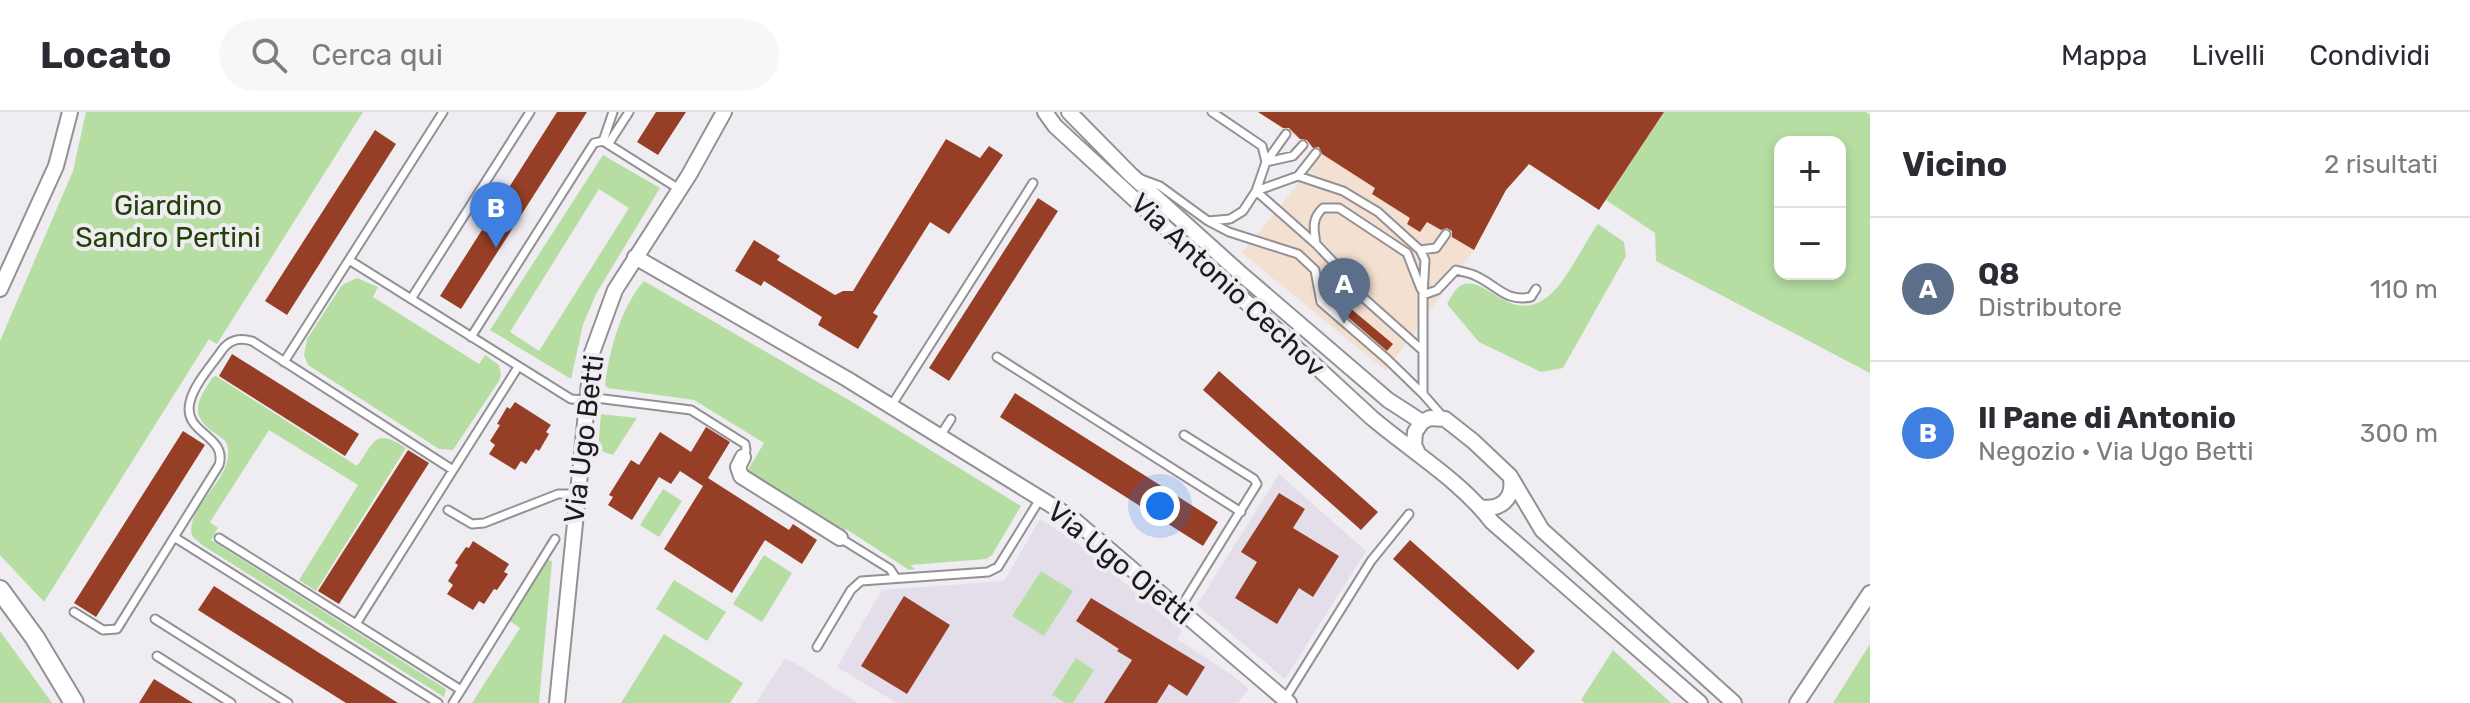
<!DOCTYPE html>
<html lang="it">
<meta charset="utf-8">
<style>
:root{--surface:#fff;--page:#f7f7f7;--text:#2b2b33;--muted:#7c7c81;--line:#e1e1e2;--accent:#2563eb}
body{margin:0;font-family:Rubik,sans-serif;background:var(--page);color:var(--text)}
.controls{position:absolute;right:24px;top:24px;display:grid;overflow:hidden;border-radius:16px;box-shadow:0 4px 12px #0003}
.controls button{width:72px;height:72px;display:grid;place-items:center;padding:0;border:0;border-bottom:2px solid var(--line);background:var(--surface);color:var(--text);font:40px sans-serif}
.you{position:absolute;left:1160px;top:394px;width:28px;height:28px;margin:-20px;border:6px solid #fff;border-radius:50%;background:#1a73e8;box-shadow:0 0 0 12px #1a73e833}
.badge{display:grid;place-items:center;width:52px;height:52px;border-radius:50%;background:var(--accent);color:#fff;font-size:26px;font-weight:700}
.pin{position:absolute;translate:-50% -66px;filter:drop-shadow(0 2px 4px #0008)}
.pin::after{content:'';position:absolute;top:42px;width:28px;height:24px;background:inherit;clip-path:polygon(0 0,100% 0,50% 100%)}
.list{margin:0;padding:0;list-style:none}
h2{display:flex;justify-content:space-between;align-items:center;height:104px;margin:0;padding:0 32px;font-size:34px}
h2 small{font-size:26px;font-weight:400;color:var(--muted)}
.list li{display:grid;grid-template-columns:52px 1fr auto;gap:24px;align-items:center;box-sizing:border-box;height:144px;padding:0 32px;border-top:2px solid var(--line)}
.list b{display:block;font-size:30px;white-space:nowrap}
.list p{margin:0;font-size:26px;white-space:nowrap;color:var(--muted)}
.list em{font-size:26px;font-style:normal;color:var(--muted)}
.icon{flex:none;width:44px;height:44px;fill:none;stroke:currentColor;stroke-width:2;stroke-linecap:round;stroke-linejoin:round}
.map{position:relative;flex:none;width:1870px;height:591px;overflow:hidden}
header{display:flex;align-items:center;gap:48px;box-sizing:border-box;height:112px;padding:0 40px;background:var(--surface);border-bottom:2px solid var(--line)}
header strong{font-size:38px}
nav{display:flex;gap:44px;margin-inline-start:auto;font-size:28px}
.search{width:560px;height:72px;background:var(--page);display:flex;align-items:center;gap:20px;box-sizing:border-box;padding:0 28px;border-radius:44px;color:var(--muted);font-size:30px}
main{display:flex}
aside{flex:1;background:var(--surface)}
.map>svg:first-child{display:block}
.commercial{fill:#f3e0d0}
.built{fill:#e3deea}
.green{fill:#b6dea2;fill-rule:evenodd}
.building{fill:#963e26}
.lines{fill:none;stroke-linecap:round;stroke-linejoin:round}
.lane-casing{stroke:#939195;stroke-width:11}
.street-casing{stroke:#939195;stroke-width:18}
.secondary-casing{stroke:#939195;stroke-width:22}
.lane{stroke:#fff;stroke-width:7}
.street{stroke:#fff;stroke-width:14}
.secondary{stroke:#fff;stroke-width:18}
.labels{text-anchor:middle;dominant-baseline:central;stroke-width:8;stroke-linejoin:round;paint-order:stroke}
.park-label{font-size:28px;fill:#204107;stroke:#efedf2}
.street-label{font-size:28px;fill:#1c1b1d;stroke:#efedf2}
</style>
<header>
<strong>Locato</strong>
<div class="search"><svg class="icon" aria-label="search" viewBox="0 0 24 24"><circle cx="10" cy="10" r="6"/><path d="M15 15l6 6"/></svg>Cerca qui</div>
<nav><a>Mappa</a><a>Livelli</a><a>Condividi</a></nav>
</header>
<main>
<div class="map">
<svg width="1870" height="591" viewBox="0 0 1870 591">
<rect width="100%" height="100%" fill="#efedf2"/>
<path class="commercial" d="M1258,0H1567L1529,52L1506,78L1474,138L1386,259L1242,141L1322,42Z"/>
<path class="built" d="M1279,362L1366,439L1285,567L1197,493Z
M1040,407L1077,431L1182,519L1177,527L1232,563L1249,577L1238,591H897L837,555L882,478L1004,469Z
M785,546L796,552L858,591H756Z"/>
<path class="green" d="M86,0H363L217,232L209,227L44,490L0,443V229L73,59Z
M1664,0H1866L1870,3V261L1656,149L1655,121L1606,88ZM1840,30V162H1780V30Z
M603,43L660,76L596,182L583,213L571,267L490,218ZM599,77L629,96L539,239L510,220Z
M1598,112L1624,130L1626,144L1563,256L1541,260L1479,230L1447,192C1451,185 1455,176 1462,173C1487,162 1513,219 1553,180C1566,168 1586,129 1598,112Z
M357,166L378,175L373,185L479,252L485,243L499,253L501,262L499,269L453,338L439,337L308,253L304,243L307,227L342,173Z
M644,169L859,294L1021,394L992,443L986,447L910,453L915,457L909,458L846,417L842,422L746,361L764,331L694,288L608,276L605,273C609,239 621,195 644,169Z
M216,264L357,354C375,330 374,315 406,336L316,479L299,468L358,373L269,318L210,410L218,416L211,428L446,577L444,585L202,433L192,424C184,392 240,364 226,330C220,323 211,320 205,313C189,297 204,279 213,265Z
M601,302L637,306L613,343L598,338Z
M663,377L682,389L659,425L640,413Z
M764,443L792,461L762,510L733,492Z
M547,448L552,449L539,591H472L520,516L510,509Z
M1041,459L1073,479L1044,524L1012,504Z
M674,468L726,500L707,529L656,497Z
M0,519L52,591H0Z
M664,522L743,571L730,591H621Z
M1870,532V591H1833Z
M1613,538L1671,591H1585L1581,588Z
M1076,546L1094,558L1073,591H1066L1052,583Z"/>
<path class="building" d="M557,0H587L461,197L440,184Z
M656,0H686L658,43L637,30Z
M1258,0H1664L1599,98L1529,52L1506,78L1474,138L1452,125V119L1447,116L1441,118L1427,110L1420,120L1407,112L1410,106L1372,82L1375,76L1322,42L1319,35L1313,36L1307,28L1300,27L1289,16H1283Z
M375,18L396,32L287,203L265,189Z
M946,27L980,46L989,34L1003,43L949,122L930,110L873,201L878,204L858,237L818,213L822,205L764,169L761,174L735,159L754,128L780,144L777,148L835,183L843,179H853Z
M1038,86L1058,99L949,269L929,256Z
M1325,175L1393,232L1387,239L1327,187Z
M232,242L359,322L345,344L219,264Z
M1219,259L1378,400L1361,418L1203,278Z
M1015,281L1218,410L1203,434L1000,305Z
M515,290L551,313L546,320L549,322L539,339L536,337L526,352L521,349L515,358L489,342L495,333L490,329L500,313L497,312L507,295L510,297Z
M706,315L730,330L708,366L789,418L793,412L817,428L802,452L765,428L732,481L664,437L703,374L680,359L671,372L659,365L632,408L608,393L613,385L609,383L631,348L639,353L660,320L691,340Z
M183,319L205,333L96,505L74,491Z
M408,338L429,351L339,492L318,479Z
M1279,381L1305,397L1293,416L1339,444L1313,485L1299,476L1277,512L1235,486L1257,450L1241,440Z
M1410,428L1535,539L1518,558L1393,447Z
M473,429L509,452L504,460L508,462L497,478L494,477L484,492L479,489L473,498L447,482L453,473L448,469L458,453L455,451L466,435L469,436Z
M214,474L266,507L398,591H346L198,498Z
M904,484L950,513L907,582L861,554Z
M1091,486L1205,555L1187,584L1169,572L1157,591H1104L1132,548L1117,539L1119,537L1076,509Z
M154,567L175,580L193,591H139Z"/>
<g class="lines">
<defs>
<path id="lane" d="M603,29L679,77
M609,31L629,0
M1266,50L1293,44L1303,33
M1266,50L1286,22
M1298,64L1316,41
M1141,67L1160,74L1208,109L1230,107L1243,99L1256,79L1266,50L1262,34L1212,0
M1256,79L1298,64L1343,79L1378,100L1420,138L1425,148L1423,183V282L1444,306
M1256,79L1317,133L1340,157L1357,180L1422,238
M1208,109L1229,120L1298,142L1315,158L1321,190L1388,248L1423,282
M1316,132C1314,118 1311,107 1323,96H1339L1407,141L1421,177
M1420,138L1436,136L1446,122
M349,148L571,287L586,288
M1423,183L1437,178L1456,158C1463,160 1470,161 1476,164C1498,174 1505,190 1531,185L1536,177
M411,187L530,0
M471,225L594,31L603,29L613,0
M997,245L1241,400
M284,250L443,0
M588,285L691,298L745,332L746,338L743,345
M891,294L1033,71
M940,324L951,307
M448,398L472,412L484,411L558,382H576
M174,425L438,591
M219,426L461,578
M840,426L890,457L896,466
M1179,498L1257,372L1254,367L1184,323
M74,500L103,518L117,517L219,353C228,323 182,322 190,290C194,273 210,255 220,241C228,228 238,225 252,229L453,358
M155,507L288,591
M356,512L518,255
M817,535L851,478L861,469L988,460L998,455L1040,387
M157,544L231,591
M1285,587L1371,449L1409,402
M453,591L555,427"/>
<path id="street" d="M1045,0L1055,14L1372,306C1411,339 1461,369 1492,410L1700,591
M1069,0L1131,63L1240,161L1388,288L1422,310
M635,145L847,267L1072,406L1289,591
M0,177L56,54L70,0
M1417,339L1414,333L1415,320L1422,310L1430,306L1445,307L1473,329L1510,364L1542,418L1734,591
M743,345L738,355L741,364L840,426
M1480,395C1500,399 1514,387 1511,367
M557,591L592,241L615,178L689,63L724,0
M1797,591L1870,481"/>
<path id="secondary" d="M0,478L35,526L74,591"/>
</defs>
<use href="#lane" class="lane-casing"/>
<use href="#street" class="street-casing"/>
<use href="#secondary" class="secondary-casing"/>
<use href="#lane" class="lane"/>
<use href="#street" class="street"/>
<use href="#secondary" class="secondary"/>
</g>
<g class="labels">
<g class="park-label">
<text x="168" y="93">Giardino<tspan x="168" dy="32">Sandro Pertini</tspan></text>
</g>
<g class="street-label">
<text transform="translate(1228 173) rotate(43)">Via Antonio Cechov</text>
<text transform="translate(584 327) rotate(-83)">Via Ugo Betti</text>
<text transform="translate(1120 451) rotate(39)">Via Ugo Ojetti</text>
</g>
</g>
</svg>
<div class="controls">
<button>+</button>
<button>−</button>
</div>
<div class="you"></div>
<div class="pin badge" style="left:1344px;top:212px;background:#5c6f8a">A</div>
<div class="pin badge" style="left:496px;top:136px;background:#3f7fe0">B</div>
</div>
<aside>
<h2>Vicino<small>2 risultati</small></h2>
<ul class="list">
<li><span class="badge" style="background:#5c6f8a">A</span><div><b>Q8</b><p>Distributore</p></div><em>110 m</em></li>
<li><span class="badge" style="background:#3f7fe0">B</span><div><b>Il Pane di Antonio</b><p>Negozio · Via Ugo Betti</p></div><em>300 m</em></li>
</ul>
</aside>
</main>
